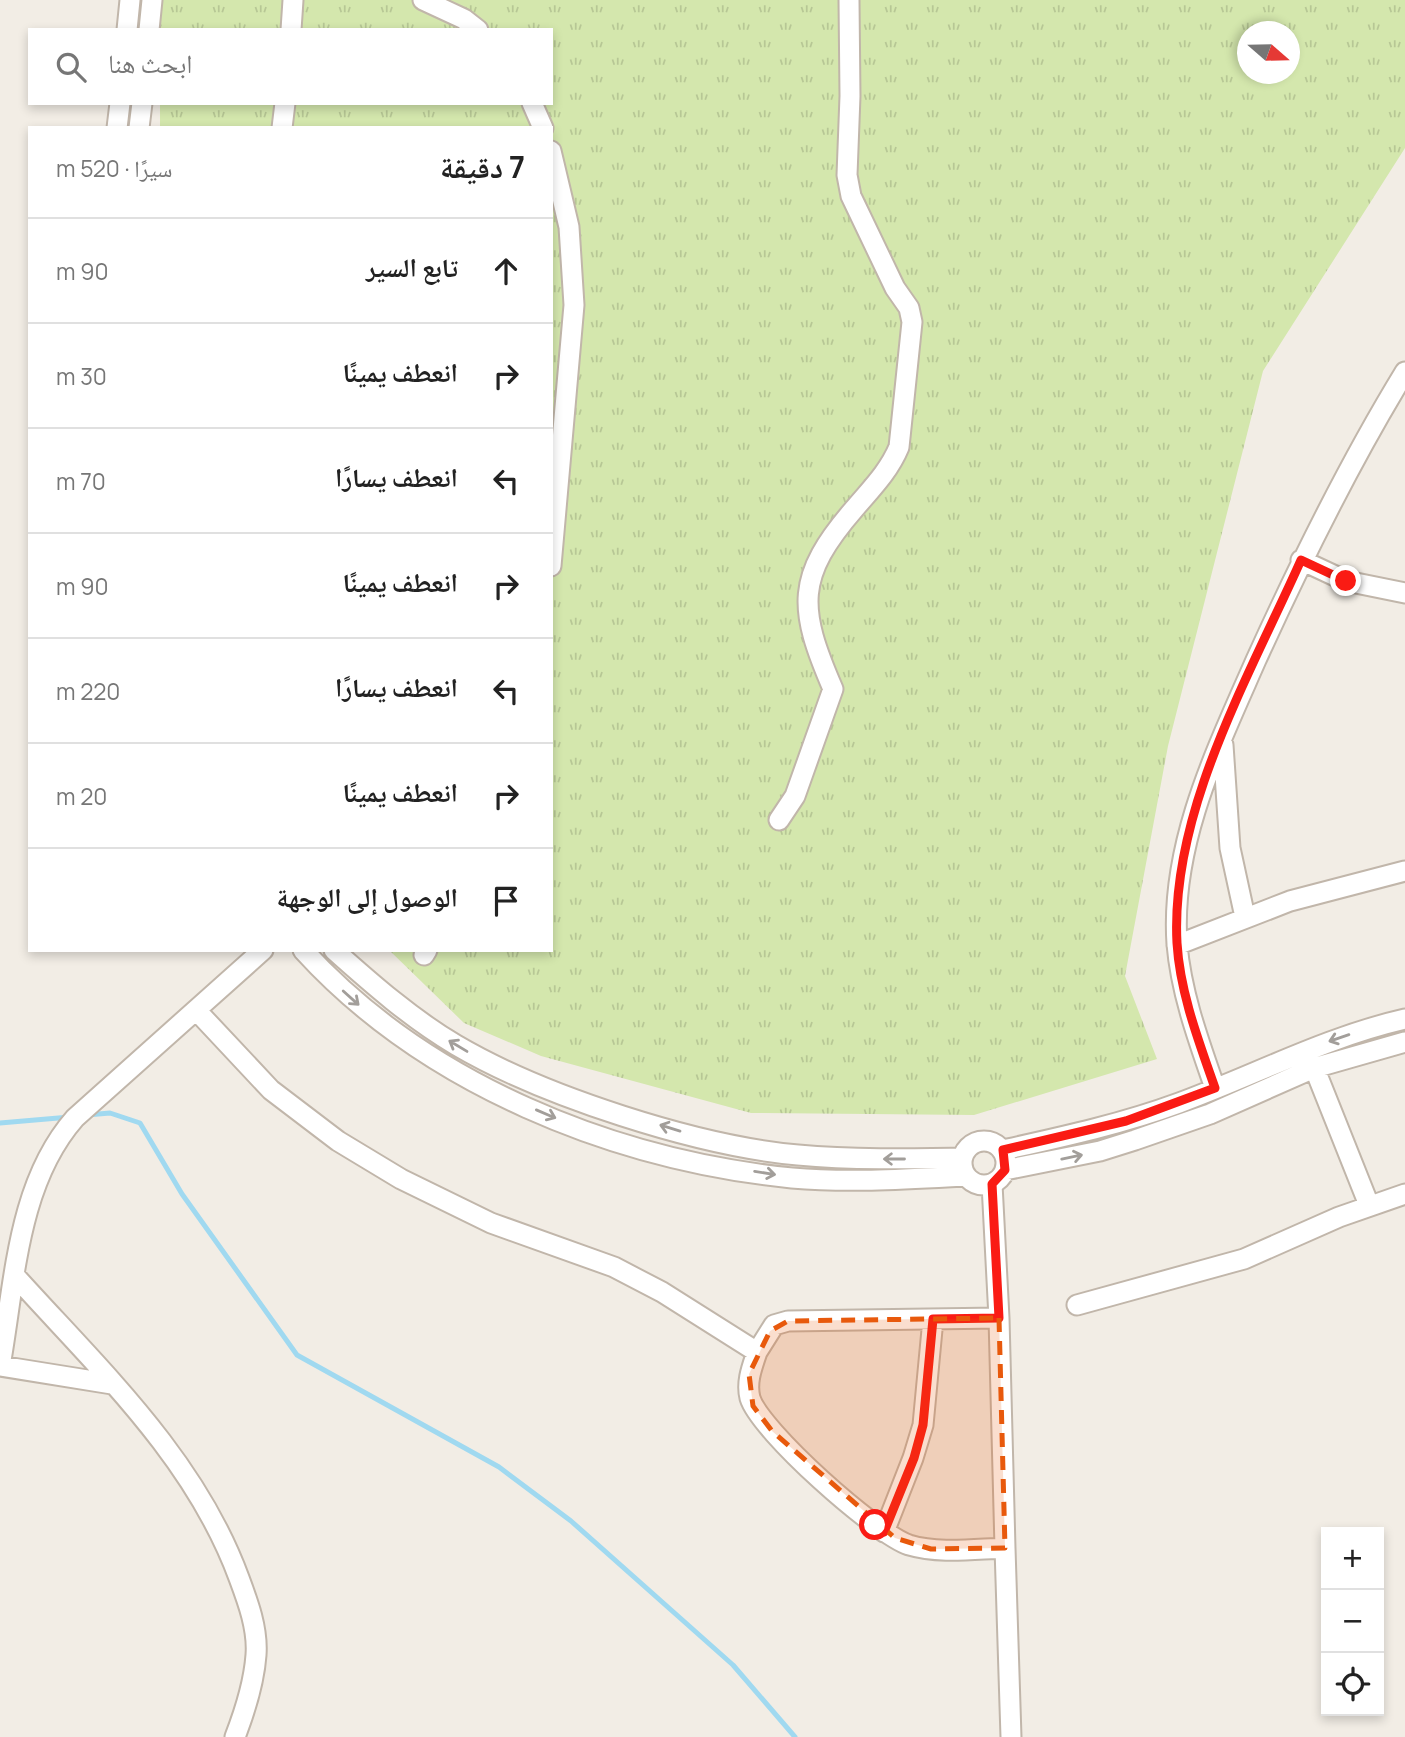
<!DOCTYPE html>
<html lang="ar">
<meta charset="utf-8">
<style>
:root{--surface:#fff;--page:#f6f6f6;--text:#222;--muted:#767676;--line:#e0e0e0}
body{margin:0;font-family:Manrope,"Noto Naskh Arabic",sans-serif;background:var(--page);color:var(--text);direction:rtl}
.controls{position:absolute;right:21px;bottom:21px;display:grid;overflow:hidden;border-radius:0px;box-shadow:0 4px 10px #0003}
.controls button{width:63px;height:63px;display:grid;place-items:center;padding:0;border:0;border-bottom:2px solid var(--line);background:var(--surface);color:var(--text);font:35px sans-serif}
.compass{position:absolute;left:1237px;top:21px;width:63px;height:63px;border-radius:50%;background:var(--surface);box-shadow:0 4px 10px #0003;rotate:110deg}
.stop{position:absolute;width:21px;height:21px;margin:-16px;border:5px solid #fa1b14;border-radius:50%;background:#fff}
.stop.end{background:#fa1b14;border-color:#fff;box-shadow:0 2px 7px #0008}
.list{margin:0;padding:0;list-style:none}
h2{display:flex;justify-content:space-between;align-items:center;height:91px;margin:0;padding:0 28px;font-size:30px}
h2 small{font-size:23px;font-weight:400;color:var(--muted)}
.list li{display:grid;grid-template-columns:46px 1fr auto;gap:21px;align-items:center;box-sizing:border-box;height:105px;padding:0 28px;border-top:2px solid var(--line)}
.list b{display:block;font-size:26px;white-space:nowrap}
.list em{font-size:23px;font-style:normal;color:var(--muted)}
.icon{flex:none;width:38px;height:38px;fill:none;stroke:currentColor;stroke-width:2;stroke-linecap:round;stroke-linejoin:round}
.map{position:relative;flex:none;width:1405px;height:1737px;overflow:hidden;direction:ltr}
.search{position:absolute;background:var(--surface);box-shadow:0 4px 10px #0003;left:28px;top:28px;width:525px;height:77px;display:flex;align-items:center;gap:18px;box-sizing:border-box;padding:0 24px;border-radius:0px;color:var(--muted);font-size:26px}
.panel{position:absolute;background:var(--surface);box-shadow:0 4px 10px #0003;left:28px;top:126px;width:525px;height:826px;border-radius:0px;direction:rtl}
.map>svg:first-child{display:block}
.grass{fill:url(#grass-tufts);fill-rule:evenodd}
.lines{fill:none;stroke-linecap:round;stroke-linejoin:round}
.stream{stroke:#a0d9f0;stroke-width:5}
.minor-casing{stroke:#c1b6aa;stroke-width:23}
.minor{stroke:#fff;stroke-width:19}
.oneway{stroke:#a29e9a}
.route{stroke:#fa1b14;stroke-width:9}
.marked{fill:#e8590c;fill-opacity:0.2;stroke:#e8590c;stroke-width:5;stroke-dasharray:14 9;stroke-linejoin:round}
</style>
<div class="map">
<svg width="1405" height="1737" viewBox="0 0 1405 1737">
<defs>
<pattern id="grass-tufts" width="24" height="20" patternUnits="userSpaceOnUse" patternTransform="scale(1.75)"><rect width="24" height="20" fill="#d4e7ad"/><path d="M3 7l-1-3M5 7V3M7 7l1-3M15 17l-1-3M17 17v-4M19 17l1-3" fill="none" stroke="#b7c795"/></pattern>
</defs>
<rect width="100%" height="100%" fill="#f2ede5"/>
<path class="grass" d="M159,0H1405V148L1263,371L1168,746L1125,976L1157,1059L974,1115L751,1113L541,1056L464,1023L389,950H551V128H160V103H551V30H159ZM1248,32H1290V74H1248Z"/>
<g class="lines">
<path class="stream" d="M87,1115L110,1113L140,1123L182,1194L297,1355L499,1467L571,1521L733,1665L795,1737
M0,1123L70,1117"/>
<defs>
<path id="minor" d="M423,0L464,19L478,30
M127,30L130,0
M149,30L152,0
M291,30L293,0
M532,103L543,128
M117,128L120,103
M139,128L142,103
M282,128L285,103
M551,151L569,227L574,305L551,566
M1301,560L1346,581L1405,593
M1223,745L1230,848L1245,917
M779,820L795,796L833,689C798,608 795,577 855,508C872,488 889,471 899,447L912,322L909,308L895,288L851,196L847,175L850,96L849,0
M1177,945L1290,901L1405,871
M303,950C425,1084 613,1160 792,1178C849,1183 909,1179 966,1176
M334,950C372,984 412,1019 456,1045C543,1096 697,1146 798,1155C852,1160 908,1159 962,1158
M424,955L427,950
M196,1010L271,1090L338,1141L401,1179L491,1223L614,1267L662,1292L757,1352C752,1367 746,1382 750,1398C760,1431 876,1534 909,1545C939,1554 974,1549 1005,1548L999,1318L992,1184
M1310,1057L1369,1205
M1215,1088C1199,1042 1181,993 1177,944C1170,844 1217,749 1256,660C1301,561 1348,465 1405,372
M962 1163a22 22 0 1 1 44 0a22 22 0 1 1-44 0Z
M1003,1150C1062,1137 1122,1124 1179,1103C1255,1075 1326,1037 1405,1019
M1005,1170L1100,1151L1135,1140L1210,1114L1314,1068L1405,1042
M16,1277C100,1370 195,1458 239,1578C248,1602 258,1629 256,1655C254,1683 245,1711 235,1737
M1077,1305L1244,1259L1339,1217L1405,1194
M757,1352L774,1325L788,1321L999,1318
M112,1384L0,1366C15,1282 17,1184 75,1118L263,950
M884,1532L913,1458L923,1425L933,1319
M1005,1548L1011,1737"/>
</defs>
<use href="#minor" class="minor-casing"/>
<use href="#minor" class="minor"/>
</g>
<defs><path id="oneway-shaft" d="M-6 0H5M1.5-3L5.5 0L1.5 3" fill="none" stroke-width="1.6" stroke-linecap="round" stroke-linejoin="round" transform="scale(1.75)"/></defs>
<g class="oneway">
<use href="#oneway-shaft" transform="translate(351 998) rotate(42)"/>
<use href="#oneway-shaft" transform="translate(1339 1038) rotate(161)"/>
<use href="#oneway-shaft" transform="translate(458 1046) rotate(-149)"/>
<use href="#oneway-shaft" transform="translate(546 1114) rotate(23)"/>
<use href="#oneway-shaft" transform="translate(670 1128) rotate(-163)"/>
<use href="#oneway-shaft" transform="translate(1072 1157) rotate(-12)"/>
<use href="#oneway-shaft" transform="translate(894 1159) rotate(-180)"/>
<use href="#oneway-shaft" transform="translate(765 1173) rotate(9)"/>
</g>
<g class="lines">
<path class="route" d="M875,1525L884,1532L914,1458L923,1425L933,1319L999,1318L992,1184L1005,1170L1003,1150L1126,1121L1215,1088C1199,1042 1180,993 1177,943C1170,812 1249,677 1301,560L1346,581"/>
</g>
<path class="marked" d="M999,1318L1005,1548L931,1549L895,1538L772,1431L753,1406L749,1374L770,1331L788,1321Z"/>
</svg>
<div class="controls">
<button>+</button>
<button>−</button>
<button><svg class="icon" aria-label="locate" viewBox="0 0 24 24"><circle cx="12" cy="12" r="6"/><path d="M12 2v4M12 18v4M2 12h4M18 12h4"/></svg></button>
</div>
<svg class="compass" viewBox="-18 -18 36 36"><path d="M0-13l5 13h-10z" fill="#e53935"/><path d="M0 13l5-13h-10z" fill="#767676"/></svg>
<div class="stop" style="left:875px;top:1525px"></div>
<div class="stop end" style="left:1346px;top:581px"></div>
<div class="search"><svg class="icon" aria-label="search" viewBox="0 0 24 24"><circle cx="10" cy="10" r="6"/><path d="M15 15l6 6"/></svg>ابحث هنا</div>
<section class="panel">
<h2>7 دقيقة<small>سيرًا · 520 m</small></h2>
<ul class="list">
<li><svg class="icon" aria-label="ahead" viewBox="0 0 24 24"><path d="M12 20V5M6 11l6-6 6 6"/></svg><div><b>تابع السير</b></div><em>90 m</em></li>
<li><svg class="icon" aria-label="right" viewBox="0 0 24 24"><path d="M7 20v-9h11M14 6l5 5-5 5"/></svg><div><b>انعطف يمينًا</b></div><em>30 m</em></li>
<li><svg class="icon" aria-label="left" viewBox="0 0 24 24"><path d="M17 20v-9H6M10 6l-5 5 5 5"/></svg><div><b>انعطف يسارًا</b></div><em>70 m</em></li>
<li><svg class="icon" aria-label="right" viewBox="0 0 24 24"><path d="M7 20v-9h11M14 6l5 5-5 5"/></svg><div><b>انعطف يمينًا</b></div><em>90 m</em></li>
<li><svg class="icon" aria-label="left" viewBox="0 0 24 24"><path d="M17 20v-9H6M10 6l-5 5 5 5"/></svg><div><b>انعطف يسارًا</b></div><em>220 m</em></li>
<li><svg class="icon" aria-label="right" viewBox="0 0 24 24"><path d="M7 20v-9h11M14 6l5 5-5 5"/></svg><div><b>انعطف يمينًا</b></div><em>20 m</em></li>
<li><svg class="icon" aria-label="arrive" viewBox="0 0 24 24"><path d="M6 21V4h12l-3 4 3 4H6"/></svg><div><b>الوصول إلى الوجهة</b></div></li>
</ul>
</section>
</div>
